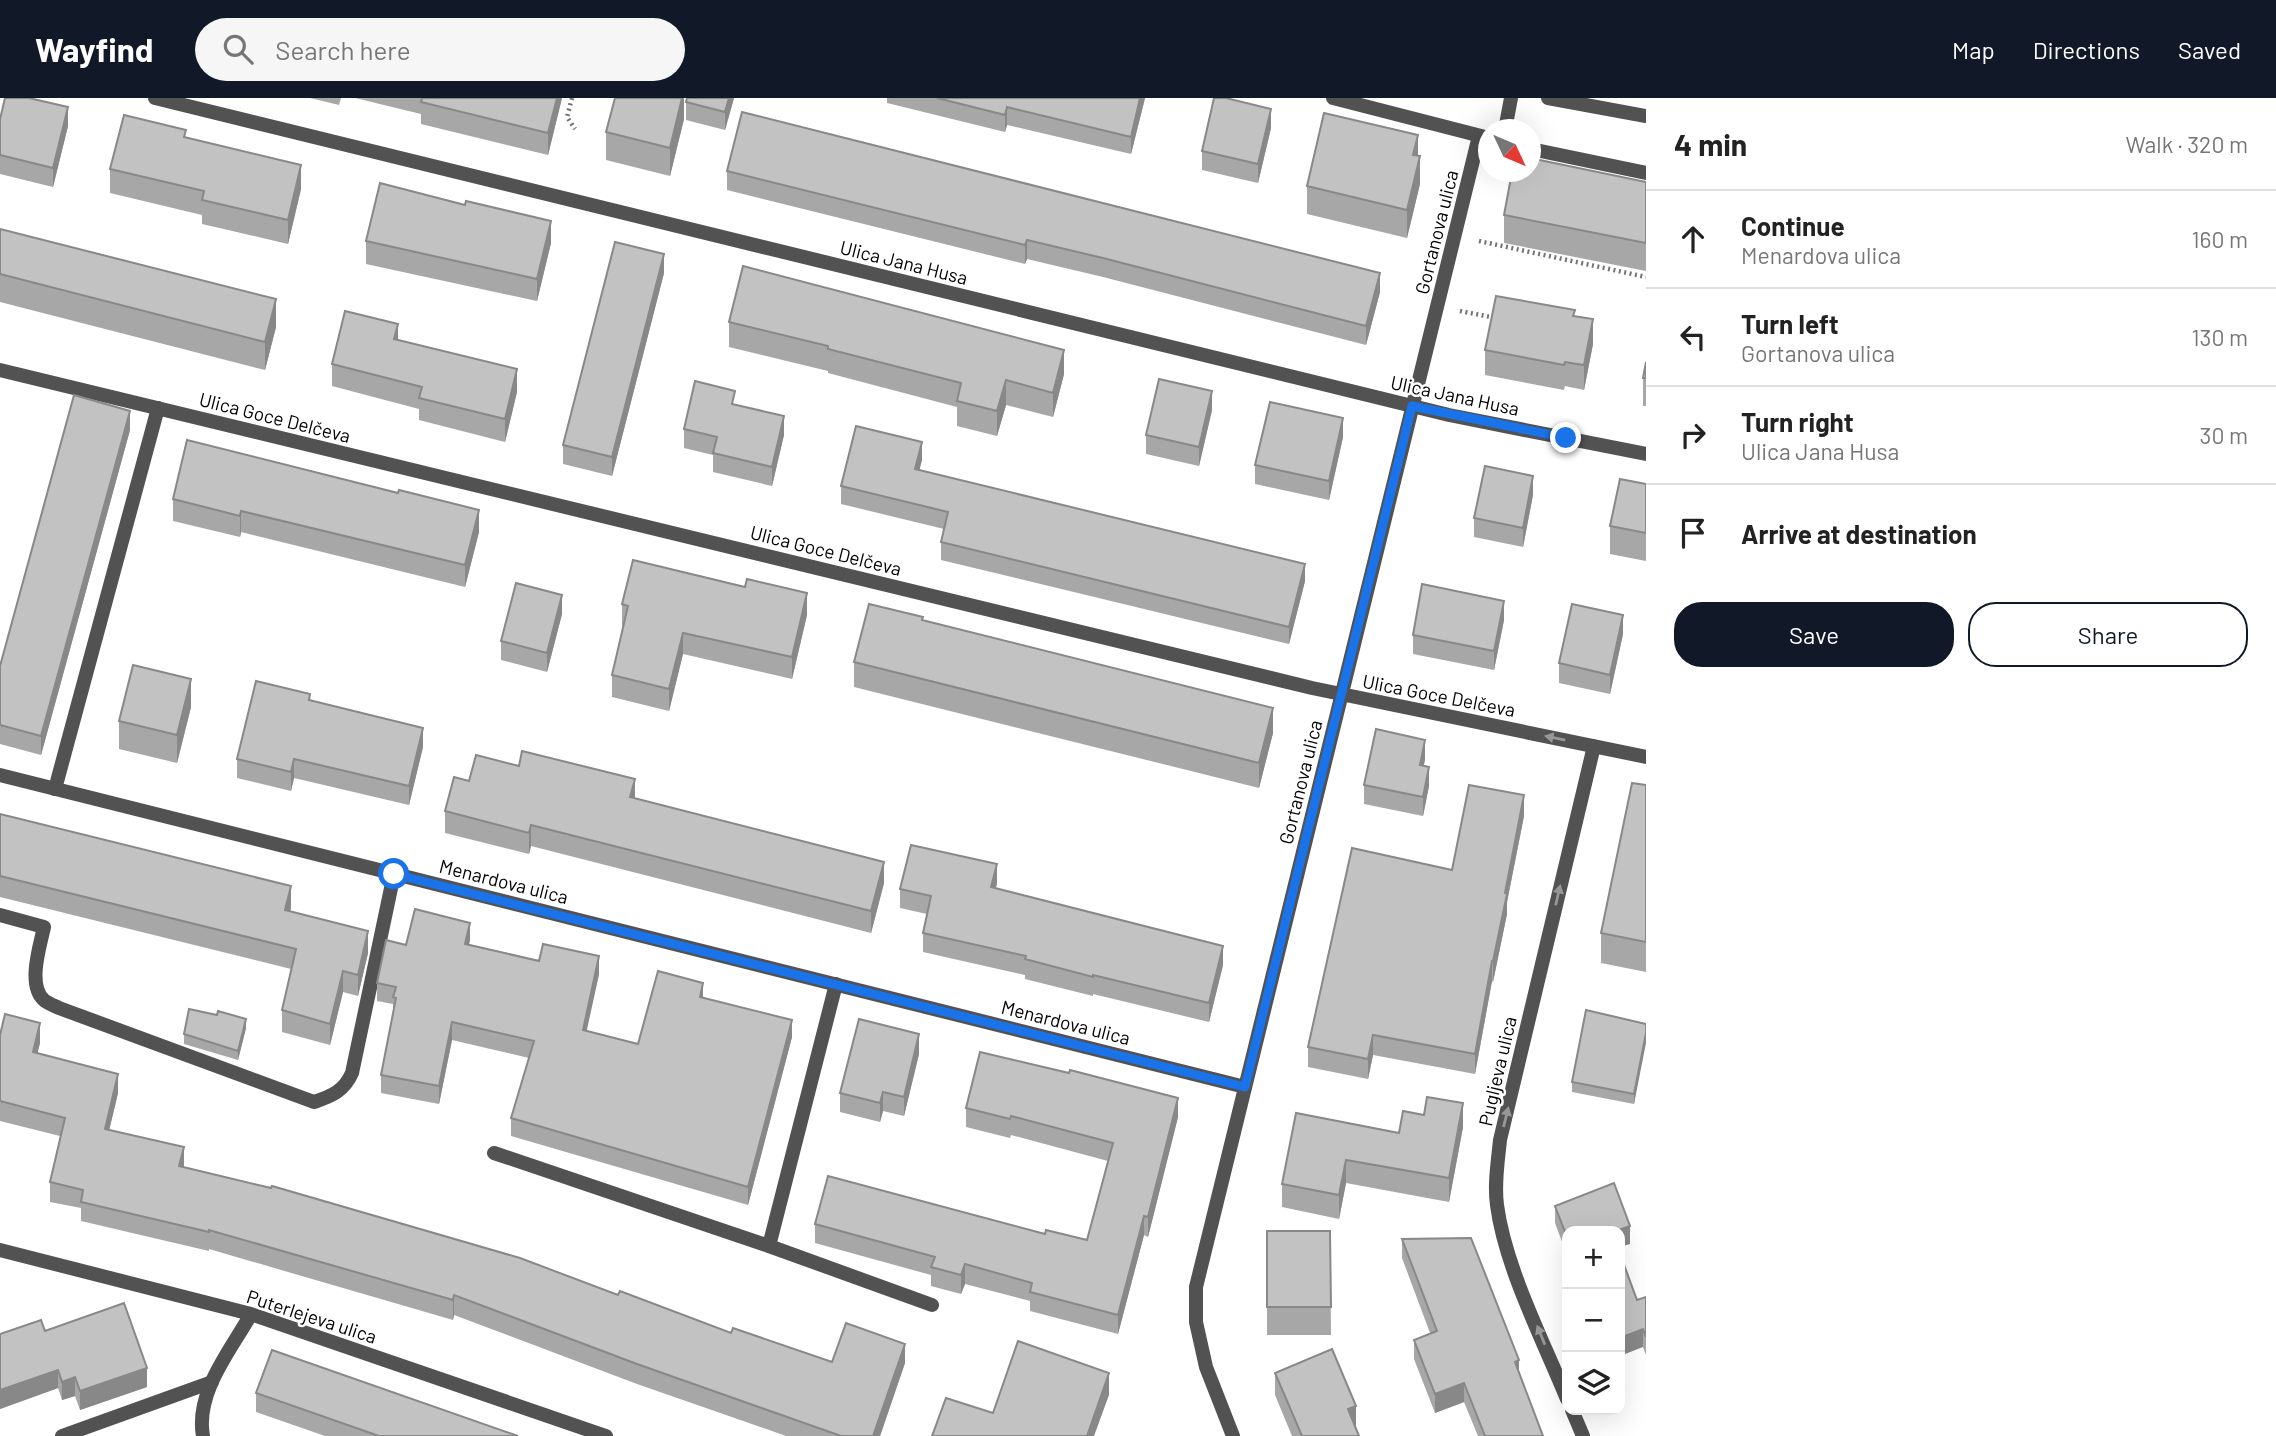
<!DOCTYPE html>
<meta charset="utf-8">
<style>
:root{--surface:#fff;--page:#f6f6f6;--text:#222;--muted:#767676;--line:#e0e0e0;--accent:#111827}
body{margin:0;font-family:Barlow,sans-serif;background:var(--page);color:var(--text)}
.controls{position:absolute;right:21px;bottom:21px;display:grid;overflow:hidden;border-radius:14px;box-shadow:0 7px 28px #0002}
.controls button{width:63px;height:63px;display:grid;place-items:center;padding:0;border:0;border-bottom:2px solid var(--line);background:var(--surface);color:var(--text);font:35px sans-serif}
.compass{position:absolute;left:1478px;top:21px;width:63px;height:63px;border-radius:50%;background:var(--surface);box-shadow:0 7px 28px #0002;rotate:134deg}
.stop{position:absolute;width:21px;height:21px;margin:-16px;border:5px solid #1a73e8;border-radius:50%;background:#fff}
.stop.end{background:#1a73e8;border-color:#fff;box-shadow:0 2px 7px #0008}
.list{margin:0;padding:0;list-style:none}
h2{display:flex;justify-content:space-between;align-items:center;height:91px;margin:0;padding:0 28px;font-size:30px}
h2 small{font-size:23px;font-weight:400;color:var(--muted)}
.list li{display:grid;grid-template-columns:46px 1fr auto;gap:21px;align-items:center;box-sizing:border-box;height:98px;padding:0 28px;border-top:2px solid var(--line)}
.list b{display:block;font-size:26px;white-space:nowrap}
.list p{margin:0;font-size:23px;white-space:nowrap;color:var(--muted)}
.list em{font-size:23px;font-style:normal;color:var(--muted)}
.actions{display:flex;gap:14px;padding:21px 28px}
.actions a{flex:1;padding:16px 0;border:2px solid var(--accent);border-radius:28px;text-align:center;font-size:24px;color:var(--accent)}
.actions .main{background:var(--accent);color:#fff}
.icon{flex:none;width:38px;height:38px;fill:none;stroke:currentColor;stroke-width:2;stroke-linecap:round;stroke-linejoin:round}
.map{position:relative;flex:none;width:1646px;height:1338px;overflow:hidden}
header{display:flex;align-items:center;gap:42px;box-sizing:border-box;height:98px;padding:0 35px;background:var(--accent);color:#fff}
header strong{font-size:33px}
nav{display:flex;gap:38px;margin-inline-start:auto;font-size:24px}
.search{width:490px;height:63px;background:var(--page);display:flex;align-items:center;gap:18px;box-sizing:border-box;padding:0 24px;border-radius:38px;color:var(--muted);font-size:26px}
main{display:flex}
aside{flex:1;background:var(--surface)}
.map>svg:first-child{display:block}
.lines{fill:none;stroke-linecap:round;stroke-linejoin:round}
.path{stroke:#747474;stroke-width:4.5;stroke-dasharray:2 3.5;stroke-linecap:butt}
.service{stroke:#525252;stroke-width:14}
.minor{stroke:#525252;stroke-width:14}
.wall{fill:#a7a7a7}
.shaded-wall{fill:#888}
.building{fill:#c2c2c2;stroke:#888;stroke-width:2}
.oneway{fill:#979797}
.route{stroke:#1a73e8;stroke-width:9}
.labels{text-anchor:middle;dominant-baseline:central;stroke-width:5;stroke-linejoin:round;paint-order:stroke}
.street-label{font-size:19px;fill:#000;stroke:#fff}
</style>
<header>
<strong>Wayfind</strong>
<div class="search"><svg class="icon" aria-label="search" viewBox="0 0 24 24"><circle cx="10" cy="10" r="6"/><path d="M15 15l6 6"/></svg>Search here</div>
<nav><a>Map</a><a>Directions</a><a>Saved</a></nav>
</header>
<main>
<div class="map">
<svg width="1646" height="1338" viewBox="0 0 1646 1338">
<rect width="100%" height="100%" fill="#fff"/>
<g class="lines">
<path class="path" d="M572,0L567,19L575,31
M1479,143L1646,179
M1460,213L1496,220"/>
<path class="service" d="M1548,0L1646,18
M1505,32L1511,0
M55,691L158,310
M0,817L44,829C40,848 27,887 44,902C47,905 55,908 59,910L314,1004C332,998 344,993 352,975L394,776
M494,1055L769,1148L932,1207
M769,1148L836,886
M62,1338L212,1284"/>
<path class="minor" d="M155,0L1449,317L1646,356
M1333,0L1489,40
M1531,51L1646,75
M0,272L1312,590L1646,659
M0,677L1245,989
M0,1152L251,1216L606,1338
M1567,1301C1543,1242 1505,1169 1497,1107C1494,1086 1498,1063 1500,1042L1594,648
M1572,1312L1583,1338
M203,1338C195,1294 231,1252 251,1216
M1233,1338L1206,1269L1196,1224V1189L1479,38"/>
</g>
<path class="wall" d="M310,0H341L339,7Z
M355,0H562L548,57L421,26V16Z
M684,0V21L670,78L606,62V34Z
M734,0L725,32L686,22V4Z
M887,0H1145L1131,56L1007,27L1005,34L887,5Z
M0,21L68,28L53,89L0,76Z
M1271,30L1258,85L1202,72V53Z
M186,40L301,91L288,146L202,126V117L110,95V71Z
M1418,58L1420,86L1407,140L1307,116V88Z
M727,73L1380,194L1366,247L1103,179L1027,161L1025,166L727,92Z
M1646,84V173L1504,145V117Z
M0,131L276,229L265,272L0,204Z
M366,143L551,145L537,203L366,166Z
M664,175L612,378L563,366V347Z
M1575,218L1593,246L1584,292L1565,288L1564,292L1485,277V252Z
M729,224L1064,276L1053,319L1006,307L997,338L957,328V309L828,275V273L729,249Z
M398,242L517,294L505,344L419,322V311L332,288V266Z
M1646,264V308H1643V280Z
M735,307L784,337L772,388L713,374V357L684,350V331Z
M1212,312L1199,368L1146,356V337Z
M130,332L41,657L0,646V568Z
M1343,339L1329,402L1255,386V367Z
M922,362L919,372L1305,483L1289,546L941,462V444L944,431L841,406V388Z
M1646,386V463L1610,456V428Z
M1533,397L1523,449L1474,439V420Z
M173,401L479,434L465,489L241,434L240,439L173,423Z
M622,506L807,517L792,581L683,556L669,613L612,599V577L623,529L622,528Z
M562,516L547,574L501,562V543Z
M923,522L1273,635L1259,690L854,589V564Z
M1504,522L1494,572L1413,556V537Z
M1623,536L1610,596L1559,585V565Z
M310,602L423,649L409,707L294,680L291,693L237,680V661Z
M191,609L177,665L119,651V623Z
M1425,661L1424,667L1429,688L1423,718L1364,706V687Z
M469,683L635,700L884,785L871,835L531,748L529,756L445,735V713Z
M1646,687V874L1601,865V835Z
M0,716L291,810L290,813L368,855L358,898L343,894L330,947L282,934V912L291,871L0,799Z
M1524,718L1507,804V816L1493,884L1492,883L1475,976L1373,957L1368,981L1308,969V949L1452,772Z
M997,785L996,790L1223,867L1209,924L1093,896V898L1025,881V877L923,854V835L927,816L900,810V791Z
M470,842L469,846L599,876L586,933L638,946L703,900L792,939L748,1107L511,1038V1020L529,960L452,942L439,1006L381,995V977L393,916V906L377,903V885L406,847Z
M1646,926L1634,1006L1572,994V984Z
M246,930L238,962L184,946V936Z
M0,937L40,945L37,955L118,995L109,1032L183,1069L618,1197L731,1235L832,1264L905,1265L880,1338H786L637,1286L454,1217L453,1222L209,1151V1153L81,1123V1110L50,1104V1084L60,1038L0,1023Z
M919,956L904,1018L883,1013L880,1024L840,1014V995Z
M966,1010L1178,1019L1148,1139L1144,1137L1118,1236L1030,1213V1203L965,1186L961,1196L931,1188V1177L815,1145V1126L1045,1136L1087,1142L1108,1063L1011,1037L1010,1040L966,1029Z
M1463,1029L1449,1104L1346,1085L1339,1121L1282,1109V1086L1399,1035Z
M1555,1108L1630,1146L1567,1133V1157L1555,1125Z
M1267,1133H1330L1331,1237H1267Z
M1402,1141L1519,1277L1543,1338H1478L1464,1304L1435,1315L1414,1261V1242L1430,1235L1402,1160Z
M1646,1199V1257L1643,1249L1637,1202Z
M45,1233L147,1289L80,1312L75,1298L62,1302L58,1290L0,1311V1236Z
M1275,1275L1356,1329L1359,1338H1292L1275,1297Z
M256,1295L518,1338H325L256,1314Z"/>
<path class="shaded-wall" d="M557,0H562L548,57V35Z
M682,0H684V21L670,78V50Z
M729,0H734L725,32V14Z
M1140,0H1145L1131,56V39Z
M68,9V28L53,89V70Z
M1007,9V27L1005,34V17Z
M1271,11V30L1258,85V66Z
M1418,37V65L1413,57Z
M1420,58V86L1407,140V112Z
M301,67V91L288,146V122Z
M551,123V145L537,203V181Z
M1027,142V161L1025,166V147Z
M664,156V175L612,378V359Z
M1380,175V194L1366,247V228Z
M276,201V229L265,272V244Z
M1593,221V246L1584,292V267Z
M398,226V249L394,241Z
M1064,252V276L1053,319V295Z
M517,271V294L505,344V321Z
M1006,282V307L997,338V313Z
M1212,293V312L1199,368V349Z
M130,313V332L41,657V638Z
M784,318V337L772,388V369Z
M1343,320V339L1329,402V383Z
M922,344V362L915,389V371Z
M1533,378V397L1523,449V430Z
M479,412V434L465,489V467Z
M241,413V434L240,439V418Z
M1305,466V483L1289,546V529Z
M807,495V517L792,581V559Z
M562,497V516L547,574V555Z
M1504,503V522L1494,572V553Z
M1623,517V536L1610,596V577Z
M683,535V556L669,613V591Z
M191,581V609L177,665V637Z
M1273,610V635L1259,690V665Z
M423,630V649L409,707V688Z
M1425,642V661L1420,686V667Z
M294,661V680L291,693V674Z
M1429,669V688L1423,718V699Z
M635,681V702L630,699Z
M1524,697V718L1507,804V816L1493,884V863L1505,795Z
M531,727V748L529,756V735Z
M884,764V785L871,835V813Z
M997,766V785L991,808V789Z
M291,788V810L285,833V812Z
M470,825V842L465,863V846Z
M368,833V855L358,898V877Z
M1223,848V867L1209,924V905Z
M599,858V876L583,950V932Z
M1492,863V883L1475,976V956Z
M343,873V894L330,947V926Z
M703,885V903L700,899Z
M246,921V930L238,962V953Z
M792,922V939L748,1107V1089Z
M452,924V942L439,1006V988Z
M40,925V945L33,974V954Z
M1646,935V945L1634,1006V996Z
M919,936V956L904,1018V999Z
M1373,937V957L1368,981V961Z
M118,976V995L105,1050V1031Z
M883,994V1013L880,1024V1005Z
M1178,1000V1019L1148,1139V1119Z
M1463,1005V1029L1449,1104V1080Z
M184,1049V1068L179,1088V1068Z
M1346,1062V1085L1339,1121V1097Z
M1144,1118V1137L1118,1236V1217Z
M1630,1128V1146L1620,1149V1133H1616Z
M965,1166V1186L961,1196V1177Z
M454,1197V1217L453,1222V1202Z
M1643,1231V1249L1620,1258V1240Z
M905,1246V1265L880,1338H873Z
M1519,1262V1282L1515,1264Z
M147,1270V1289L80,1312V1293Z
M58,1272V1290L0,1311V1292Z
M1109,1275V1297L1094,1338H1087Z
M75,1279V1298L62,1302V1284Z
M1464,1285V1304L1435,1315V1296Z
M1356,1308V1330L1348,1311Z"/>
<path class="building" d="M5,0H29L68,9L53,70L0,57V21Z
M422,0H557L548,35L421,4Z
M615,0H682L670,50L606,34Z
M687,0H729L725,14L686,4Z
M937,0H1140L1131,39L1007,9L1005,17Z
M1214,0H1226L1271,11L1258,66L1202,53Z
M742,14L1380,175L1366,228L1103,160L1027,142L1025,147L727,73Z
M1324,15L1418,37L1413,57L1420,58L1407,112L1307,88Z
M124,17L186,32L184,39L301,67L288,122L202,102L204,93L110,71Z
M1530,60L1646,84V145L1504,117L1512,74H1530Z
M380,85L465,107L466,103L551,123L537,181L366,143Z
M0,131L276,201L265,244L0,176Z
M615,144L664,156L612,359L563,347Z
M743,168L1064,252L1053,295L1006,282L997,313L957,303L961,285L828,251V248L729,224Z
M1496,198L1575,212L1573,218L1593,221L1584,267L1565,264L1564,267L1485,252Z
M345,213L398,226L394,241L517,271L505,321L419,300L422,289L332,266Z
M1646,264V280H1643Z
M1159,281L1212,293L1199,349L1146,337Z
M695,283L735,293L732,306L784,318L772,369L713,355L717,339L684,331Z
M74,297L130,313L41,638L0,627V568Z
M1270,304L1343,320L1329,383L1255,367Z
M856,328L922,344L915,371L1305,466L1289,529L941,444L948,414L841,388Z
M187,342L398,395L399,392L479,412L465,467L241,413L240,418L173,401Z
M1485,368L1533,378L1523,430L1474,420Z
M1620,381L1646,386V435L1610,428Z
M633,462L745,489L747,481L807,495L792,559L683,535L669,591L612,577L628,508L622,506Z
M516,485L562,497L547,555L501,543Z
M1422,486L1504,503L1494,553L1413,537Z
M869,506L923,519L922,522L1273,610L1259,665L854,564Z
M1572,506L1623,517L1610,577L1559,565Z
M133,567L191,581L177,637L119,623Z
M256,583L310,596L309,602L423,630L409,688L294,661L291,674L237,661Z
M1376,631L1425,642L1420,667L1429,669L1423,699L1364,687Z
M522,653L635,681L630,699L884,764L871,813L531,727L529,735L445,713L454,679L469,683L476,657L519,668Z
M1632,685L1646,687V844L1601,835Z
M1469,687L1524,697L1505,795L1507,796L1493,863H1492L1475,956L1373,937L1368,961L1308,949L1352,750L1452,772Z
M0,716L291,788L285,812L368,833L358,877L343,873L330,926L282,912L296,851L0,778Z
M911,747L997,766L991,789L1223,848L1209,905L1093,877V879L1025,861L1026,858L923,835L931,798L900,791Z
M415,811L470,825L465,846L539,863L543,846L599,858L583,932L638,946L658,873L703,885L700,899L792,922L748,1089L511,1020L534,943L452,924L439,988L381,977L396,900L393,899L396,889L377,885L386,842L406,847Z
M189,911L217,917L218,913L246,921L238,953L184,936Z
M1586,912L1646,926V935L1634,996L1572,984Z
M5,916L40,925L33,954L118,976L105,1031L184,1049L179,1068L271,1090L272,1088L520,1160L618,1197L620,1193L731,1235L733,1230L832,1264L846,1225L905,1246L873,1338H841L637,1266L454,1197L453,1202L209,1132V1134L81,1104L83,1092L50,1084L65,1020L0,1003V937Z
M859,921L919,936L904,999L883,994L880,1005L840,995Z
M980,954L1069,975L1070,972L1178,1000L1148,1119L1144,1118L1118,1217L1030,1194L1032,1185L965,1166L961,1177L931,1169L935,1159L815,1126L828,1078L1045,1136L1046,1132L1087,1142L1113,1045L1011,1018L1010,1021L966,1010Z
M1427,999L1463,1005L1449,1080L1346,1062L1339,1097L1282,1086L1296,1015L1399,1035L1403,1013L1424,1017Z
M1614,1085L1630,1128L1616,1133H1567V1139L1555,1108Z
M1267,1133H1330L1331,1209H1267Z
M1471,1140L1519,1262L1515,1264L1543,1338H1485L1464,1285L1435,1296L1414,1242L1437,1233L1402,1141Z
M1620,1156L1637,1202L1646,1199V1239L1643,1231L1620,1240Z
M124,1205L147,1270L80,1293L75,1279L62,1284L58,1272L0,1292V1236L41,1222L45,1233Z
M1018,1243L1109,1275L1087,1338H932L946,1300L993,1315Z
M1332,1251L1356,1308L1348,1311L1359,1338H1302L1275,1275Z
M272,1252L518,1338H379L256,1295Z"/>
<defs><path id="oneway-solid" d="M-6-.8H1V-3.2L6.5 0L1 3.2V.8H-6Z" transform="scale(1.75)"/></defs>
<g class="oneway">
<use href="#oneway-solid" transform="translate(1555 640) rotate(-168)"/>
<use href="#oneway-solid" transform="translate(1558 797) rotate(-77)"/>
<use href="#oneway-solid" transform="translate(1506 1019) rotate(-76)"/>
<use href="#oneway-solid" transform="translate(1541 1237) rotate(-112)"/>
</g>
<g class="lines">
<path class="route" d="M394,776L1245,989L1412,308L1566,340"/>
</g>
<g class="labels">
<g class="street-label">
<text transform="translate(1436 134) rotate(-76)">Gortanova ulica</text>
<text transform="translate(904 164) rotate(14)">Ulica Jana Husa</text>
<text transform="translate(1455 297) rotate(12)">Ulica Jana Husa</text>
<text transform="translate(275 319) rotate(14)">Ulica Goce Delčeva</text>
<text transform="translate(826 452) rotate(14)">Ulica Goce Delčeva</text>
<text transform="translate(1439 597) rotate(11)">Ulica Goce Delčeva</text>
<text transform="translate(1300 684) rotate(-76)">Gortanova ulica</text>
<text transform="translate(504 783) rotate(14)">Menardova ulica</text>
<text transform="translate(1066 924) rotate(14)">Menardova ulica</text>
<text transform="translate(1497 973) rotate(-77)">Pugljeva ulica</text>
<text transform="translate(312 1218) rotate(18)">Puterlejeva ulica</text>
</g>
</g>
</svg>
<div class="controls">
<button>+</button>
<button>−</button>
<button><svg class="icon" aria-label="layers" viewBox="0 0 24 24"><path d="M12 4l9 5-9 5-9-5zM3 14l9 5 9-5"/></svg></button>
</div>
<svg class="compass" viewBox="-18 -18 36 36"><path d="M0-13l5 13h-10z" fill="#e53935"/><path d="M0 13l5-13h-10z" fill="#767676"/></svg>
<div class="stop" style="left:394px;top:776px"></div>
<div class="stop end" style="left:1566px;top:340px"></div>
</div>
<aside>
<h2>4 min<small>Walk · 320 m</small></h2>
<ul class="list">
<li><svg class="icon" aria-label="ahead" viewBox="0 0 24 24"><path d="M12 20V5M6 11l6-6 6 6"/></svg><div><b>Continue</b><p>Menardova ulica</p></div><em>160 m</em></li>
<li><svg class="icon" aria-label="left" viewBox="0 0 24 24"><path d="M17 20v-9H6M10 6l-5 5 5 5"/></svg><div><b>Turn left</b><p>Gortanova ulica</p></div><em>130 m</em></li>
<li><svg class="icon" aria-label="right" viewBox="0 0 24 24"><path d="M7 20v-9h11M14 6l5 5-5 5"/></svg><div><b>Turn right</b><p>Ulica Jana Husa</p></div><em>30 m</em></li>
<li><svg class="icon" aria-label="arrive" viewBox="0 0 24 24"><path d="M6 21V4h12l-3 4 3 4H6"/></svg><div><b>Arrive at destination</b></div></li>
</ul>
<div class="actions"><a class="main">Save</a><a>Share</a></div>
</aside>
</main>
